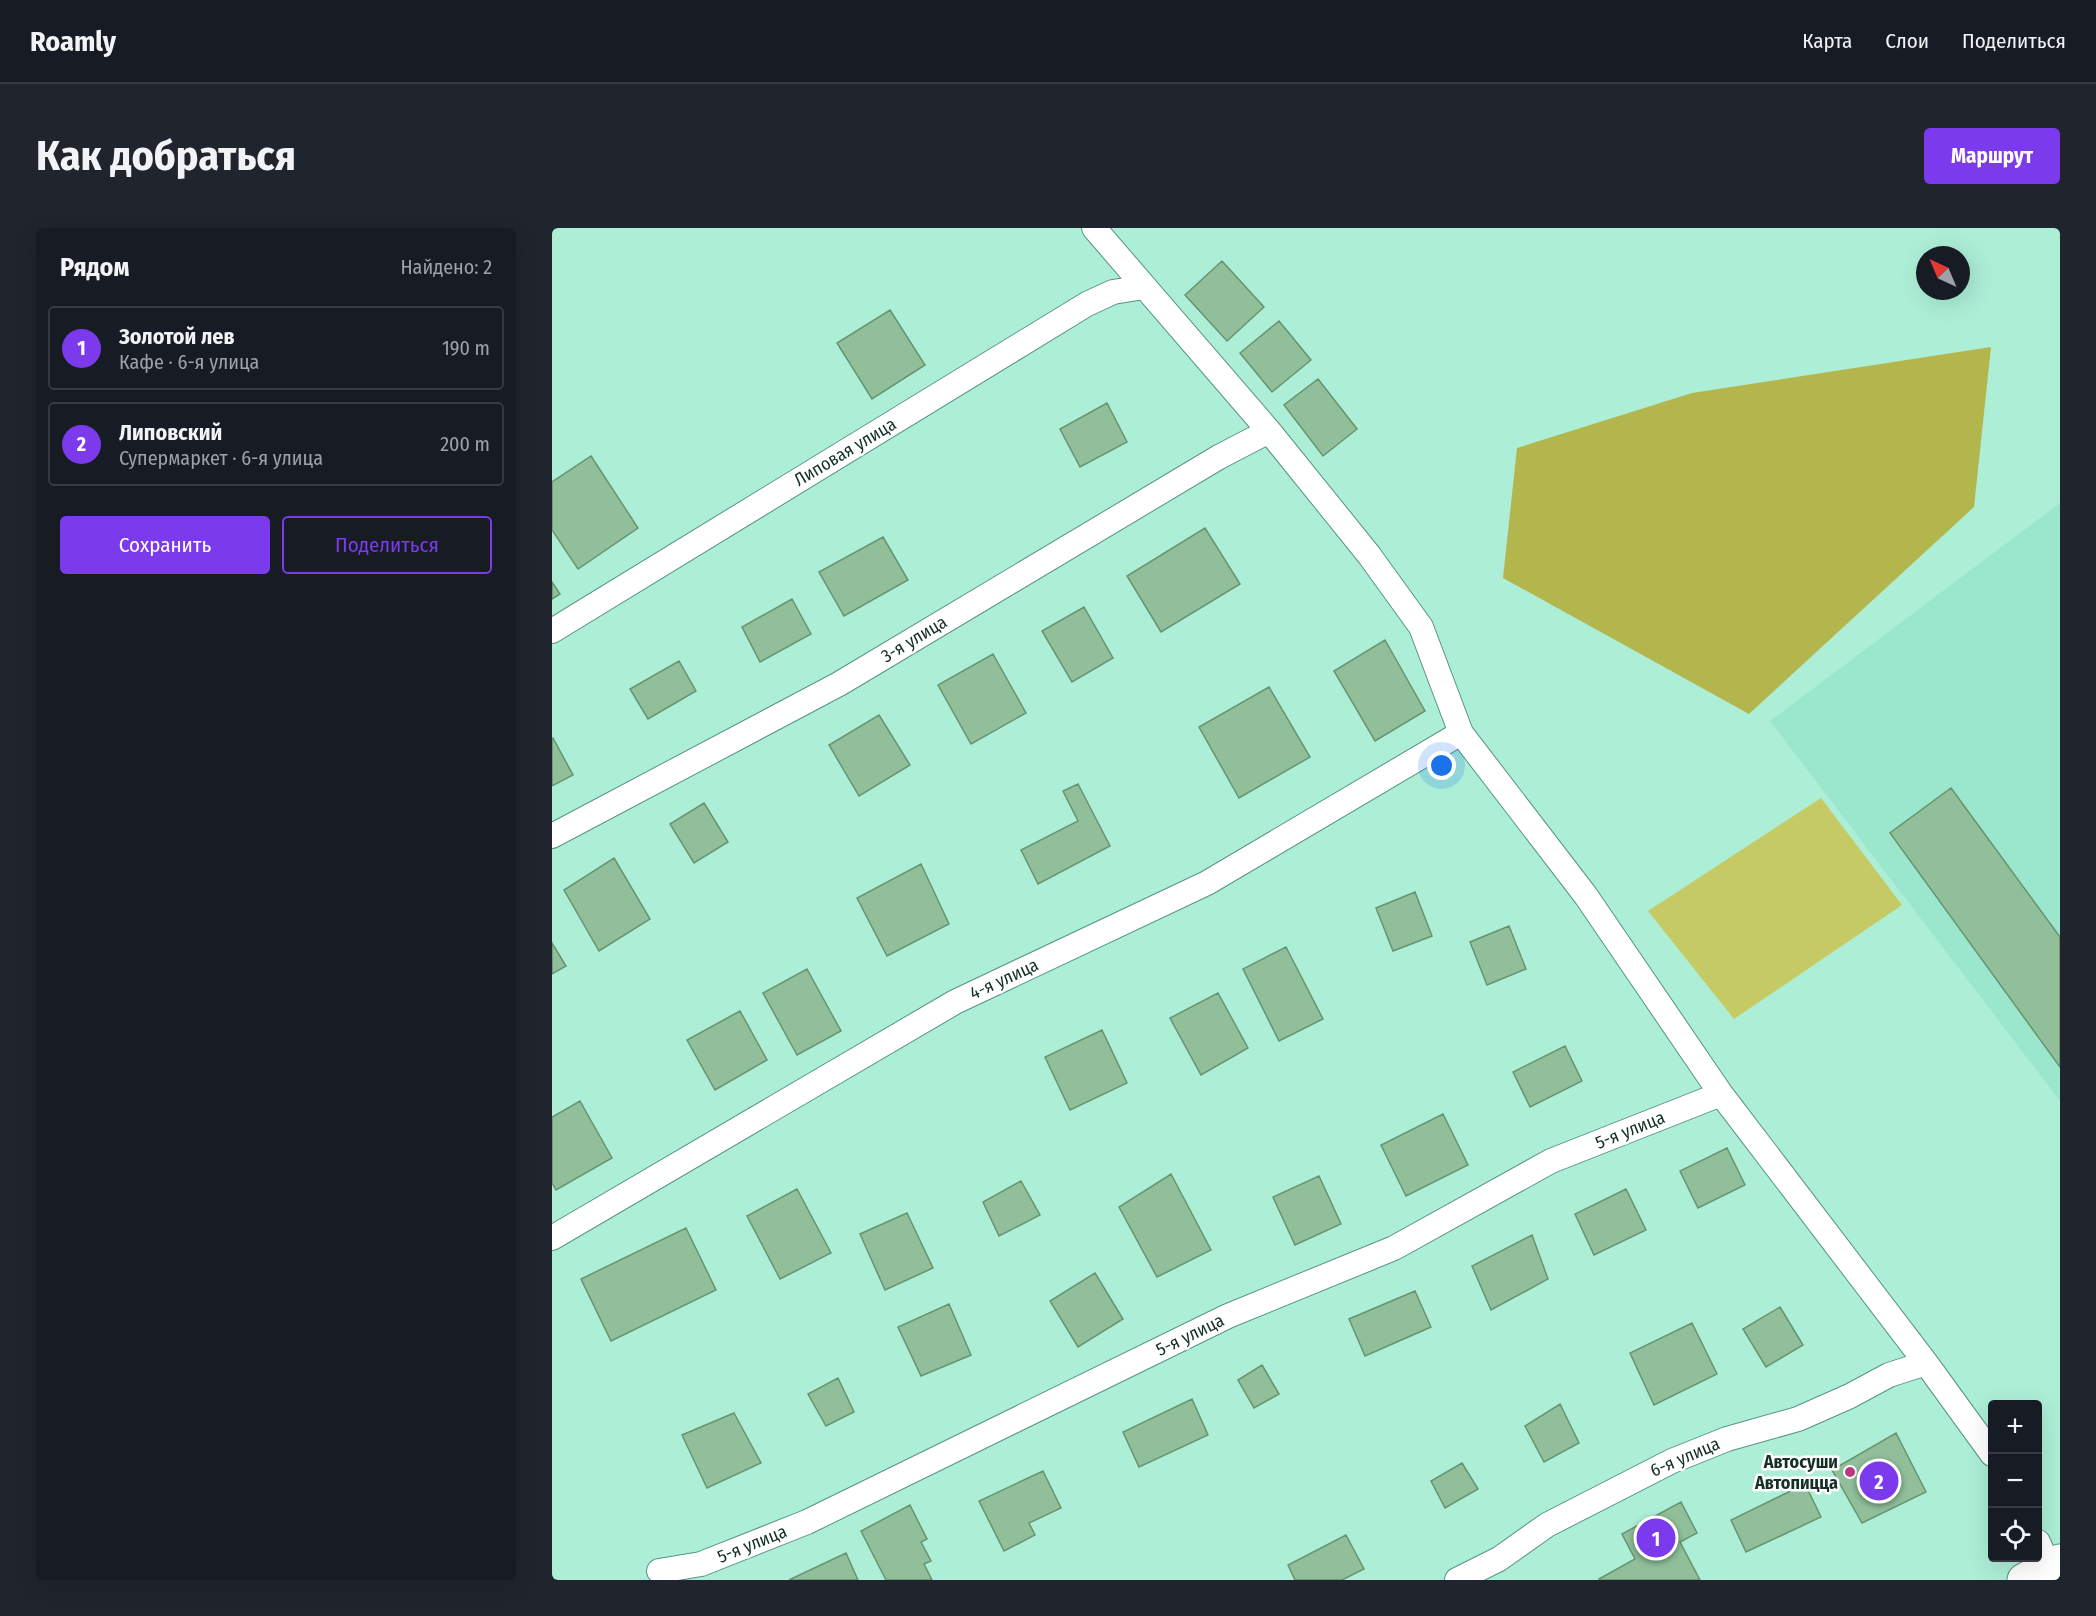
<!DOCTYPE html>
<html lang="ru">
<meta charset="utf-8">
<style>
:root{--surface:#171b24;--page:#20242c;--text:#f1f3f6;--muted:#9ea1a6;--line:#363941;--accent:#7c3aed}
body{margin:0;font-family:"Fira Sans Condensed",sans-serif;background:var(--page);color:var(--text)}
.controls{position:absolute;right:18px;bottom:18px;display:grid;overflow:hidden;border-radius:6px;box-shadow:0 6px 24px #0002}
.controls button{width:54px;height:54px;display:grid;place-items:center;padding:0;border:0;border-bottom:2px solid var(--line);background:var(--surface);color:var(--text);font:30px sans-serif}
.compass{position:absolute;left:1364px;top:18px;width:54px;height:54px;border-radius:50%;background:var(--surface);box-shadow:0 6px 24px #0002;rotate:316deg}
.you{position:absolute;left:890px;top:538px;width:21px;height:21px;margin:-15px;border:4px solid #fff;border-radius:50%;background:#1a73e8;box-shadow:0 0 0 9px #1a73e833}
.badge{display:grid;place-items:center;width:39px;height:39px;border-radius:50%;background:var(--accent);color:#fff;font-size:20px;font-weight:700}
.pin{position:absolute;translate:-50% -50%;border:3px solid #fff;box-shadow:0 2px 6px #0006}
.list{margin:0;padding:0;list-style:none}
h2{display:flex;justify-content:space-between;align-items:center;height:78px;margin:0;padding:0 24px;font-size:26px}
h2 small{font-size:20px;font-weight:400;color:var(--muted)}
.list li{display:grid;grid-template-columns:39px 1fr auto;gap:18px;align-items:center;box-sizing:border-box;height:84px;margin:0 12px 12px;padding:0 12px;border:2px solid var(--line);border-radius:6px}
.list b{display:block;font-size:22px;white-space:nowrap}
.list p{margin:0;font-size:20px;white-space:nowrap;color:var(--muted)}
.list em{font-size:20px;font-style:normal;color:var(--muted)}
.actions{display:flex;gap:12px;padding:18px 24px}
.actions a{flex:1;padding:14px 0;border:2px solid var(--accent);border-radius:6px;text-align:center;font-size:21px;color:var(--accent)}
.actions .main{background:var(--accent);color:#fff}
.icon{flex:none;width:33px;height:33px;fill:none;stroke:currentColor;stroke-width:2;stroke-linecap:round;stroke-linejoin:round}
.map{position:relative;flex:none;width:1508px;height:1352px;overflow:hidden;border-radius:6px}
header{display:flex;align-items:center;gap:36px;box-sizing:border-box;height:84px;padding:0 30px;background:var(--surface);border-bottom:2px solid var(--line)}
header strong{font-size:28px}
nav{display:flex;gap:33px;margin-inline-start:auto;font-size:21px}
.intro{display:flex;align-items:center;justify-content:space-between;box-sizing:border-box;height:144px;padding:0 36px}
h1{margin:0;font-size:42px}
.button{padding:15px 27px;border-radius:6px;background:var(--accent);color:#fff;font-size:21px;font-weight:700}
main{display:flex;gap:36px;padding:0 36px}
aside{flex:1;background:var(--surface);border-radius:6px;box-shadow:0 6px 24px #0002}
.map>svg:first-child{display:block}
.built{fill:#9be7cd}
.green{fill:#c6ca64}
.forest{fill:#b3b64c}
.building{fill:#90bf9a;stroke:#669470;stroke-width:1.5}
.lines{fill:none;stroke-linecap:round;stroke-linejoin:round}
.minor-casing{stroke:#569580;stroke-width:26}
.secondary-casing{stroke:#569580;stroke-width:35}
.minor{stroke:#fff;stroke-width:24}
.secondary{stroke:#fff;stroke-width:33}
.poi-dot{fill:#bc3a81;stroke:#fff;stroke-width:2}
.labels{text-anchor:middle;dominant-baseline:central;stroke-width:5;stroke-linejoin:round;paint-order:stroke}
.street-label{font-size:18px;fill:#152f27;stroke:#fff}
.poi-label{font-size:18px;font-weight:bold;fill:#152f27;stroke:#fff;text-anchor:end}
</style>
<header>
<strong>Roamly</strong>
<nav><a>Карта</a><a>Слои</a><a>Поделиться</a></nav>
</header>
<div class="intro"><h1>Как добраться</h1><a class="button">Маршрут</a></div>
<main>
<aside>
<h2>Рядом<small>Найдено: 2</small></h2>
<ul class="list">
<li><span class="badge">1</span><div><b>Золотой лев</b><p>Кафе · 6-я улица</p></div><em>190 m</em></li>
<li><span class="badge">2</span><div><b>Липовский</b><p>Супермаркет · 6-я улица</p></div><em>200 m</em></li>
</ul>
<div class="actions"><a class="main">Сохранить</a><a>Поделиться</a></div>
</aside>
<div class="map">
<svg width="1508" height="1352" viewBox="0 0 1508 1352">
<rect width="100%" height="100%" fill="#adeed7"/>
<path class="built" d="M1508,275V873L1218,493Z"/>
<path class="green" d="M1269,570L1350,677L1182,791L1096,683Z"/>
<path class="forest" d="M1439,119L1422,279L1197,486L951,350L965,220L1140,165Z"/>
<path class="building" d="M670,33L712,79L675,113L633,67Z
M338,82L373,137L320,171L285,115Z
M727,93L759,132L720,164L688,125Z
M766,151L805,201L771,228L732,177Z
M555,175L575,214L528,239L508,201Z
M39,228L86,300L26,341L0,302V254Z
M653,300L688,356L609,404L575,348Z
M331,309L356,352L292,388L267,344Z
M0,354L8,366L0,371Z
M240,371L259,406L208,434L190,399Z
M532,379L561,430L520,454L490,403Z
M833,412L873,483L823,513L782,443Z
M441,426L474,485L419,516L386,457Z
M127,433L144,463L96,491L78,461Z
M717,459L758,529L687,570L647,499Z
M327,487L358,537L307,568L277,517Z
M1,510L21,547L0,558V511Z
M526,556L558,618L486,656L469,622L526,593L511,563Z
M1399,560L1508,709V839L1338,605Z
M152,575L176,614L142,635L118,596Z
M62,630L98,691L47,723L12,662Z
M369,636L397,696L335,728L305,670Z
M863,664L880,708L841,723L824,680Z
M957,698L974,741L935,757L918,714Z
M0,715L14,738L0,746Z
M734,719L771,791L727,813L691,741Z
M255,741L289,803L245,827L211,765Z
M666,765L696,820L649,847L618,790Z
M188,783L215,832L163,862L135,812Z
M550,802L575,855L518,882L493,829Z
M1013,818L1030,853L978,879L961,844Z
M28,873L60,930L4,962L0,955V889Z
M891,886L916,937L854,968L829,917Z
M1175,920L1193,957L1146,980L1128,943Z
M619,946L659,1022L605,1049L567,979Z
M767,948L789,996L743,1017L721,969Z
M469,953L488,987L447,1008L431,974Z
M245,961L279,1025L228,1051L195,988Z
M1074,961L1094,1002L1042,1027L1023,986Z
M355,985L381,1040L333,1062L308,1006Z
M134,1000L164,1062L59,1113L29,1051Z
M980,1007L996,1051L939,1082L920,1038Z
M543,1045L571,1091L526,1119L498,1073Z
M863,1063L879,1099L813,1128L797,1091Z
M397,1076L419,1127L369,1148L346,1099Z
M1228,1079L1251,1117L1214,1139L1191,1101Z
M1140,1095L1165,1146L1102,1177L1078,1125Z
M710,1137L727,1166L702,1180L686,1152Z
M286,1150L302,1184L274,1198L256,1166Z
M640,1171L656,1207L587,1239L571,1204Z
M1008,1176L1027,1215L992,1234L973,1198Z
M182,1185L209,1235L155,1260L130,1207Z
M1344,1205L1374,1264L1310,1295L1280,1242Z
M910,1235L926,1261L893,1280L879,1253Z
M491,1243L509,1280L477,1295L483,1307L452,1323L427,1273Z
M1253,1256L1269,1289L1194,1324L1179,1292Z
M1129,1274L1145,1305L1128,1314L1148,1352H1048L1047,1351L1083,1331L1070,1306Z
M358,1277L375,1311L369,1314L379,1333L372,1336L380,1352H334L309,1303Z
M794,1307L812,1341L790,1352H743L736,1337Z
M294,1325L306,1352H237Z"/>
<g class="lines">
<defs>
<path id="minor" d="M542,0L717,203L817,327L869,399L909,505L1034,668L1169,866L1374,1135L1440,1226
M0,403L535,76L561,64L592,59
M0,608L287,456L667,229L717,203
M0,1010L403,774L655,655L909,505
M1486,1314L1497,1339
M107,1343L149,1336L255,1294L676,1088L842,1020L999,933L1169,866
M905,1352L947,1331L995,1297L1120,1233L1175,1211L1246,1191L1298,1168L1337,1147L1374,1135"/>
<path id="secondary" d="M1472,1352L1508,1333"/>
</defs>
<use href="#minor" class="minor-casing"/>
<use href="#secondary" class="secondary-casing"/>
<use href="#minor" class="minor"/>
<use href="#secondary" class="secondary"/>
</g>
<circle class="poi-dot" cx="1298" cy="1244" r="6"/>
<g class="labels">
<g class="street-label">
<text transform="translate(293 224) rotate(-31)">Липовая улица</text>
<text transform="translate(362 411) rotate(-31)">3-я улица</text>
<text transform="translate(452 751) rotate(-25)">4-я улица</text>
<text transform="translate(1078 902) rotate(-22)">5-я улица</text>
<text transform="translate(638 1107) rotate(-26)">5-я улица</text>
<text transform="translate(1133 1229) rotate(-23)">6-я улица</text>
<text transform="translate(200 1316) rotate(-22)">5-я улица</text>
</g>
<g class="poi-label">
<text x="1286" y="1234">Автосуши<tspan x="1286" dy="21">Автопицца</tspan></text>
</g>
</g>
</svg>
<div class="controls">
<button>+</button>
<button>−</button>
<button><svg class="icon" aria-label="locate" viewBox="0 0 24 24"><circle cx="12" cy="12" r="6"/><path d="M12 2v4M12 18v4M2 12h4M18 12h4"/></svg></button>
</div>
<svg class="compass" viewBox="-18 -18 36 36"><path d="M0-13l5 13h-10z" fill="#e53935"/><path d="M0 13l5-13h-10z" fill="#9ea1a6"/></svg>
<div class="you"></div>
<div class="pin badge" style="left:1104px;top:1310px">1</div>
<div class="pin badge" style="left:1327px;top:1253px">2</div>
</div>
</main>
